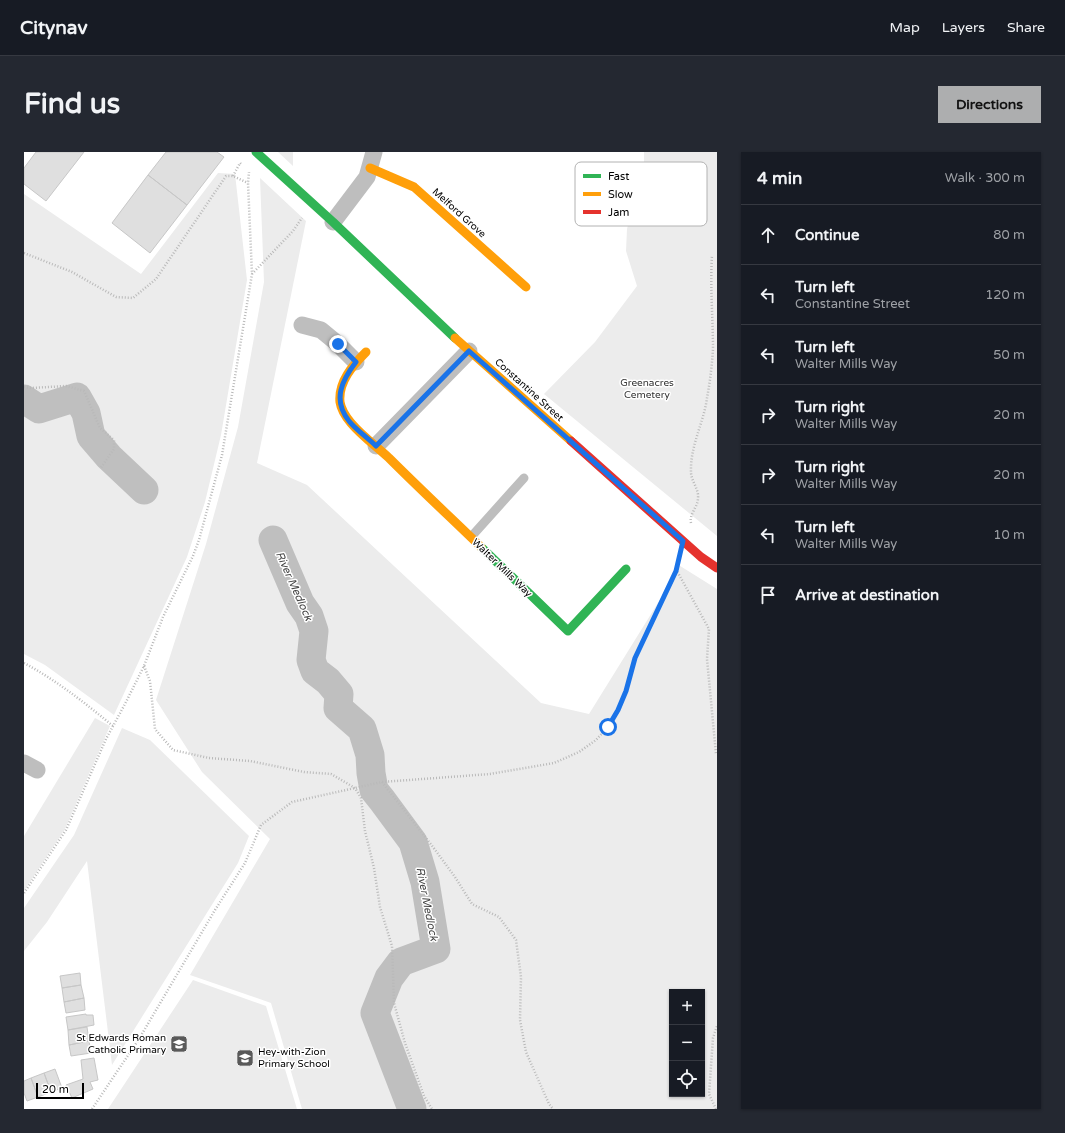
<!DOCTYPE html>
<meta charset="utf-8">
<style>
:root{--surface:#171b24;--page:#242831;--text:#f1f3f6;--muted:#9ea1a6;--line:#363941;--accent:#adaeaf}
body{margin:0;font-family:"Varela Round",sans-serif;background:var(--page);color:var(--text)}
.controls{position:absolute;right:12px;bottom:12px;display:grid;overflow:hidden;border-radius:0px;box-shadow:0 1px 3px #0004}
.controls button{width:36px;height:36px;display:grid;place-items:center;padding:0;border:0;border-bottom:1px solid var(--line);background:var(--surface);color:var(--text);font:20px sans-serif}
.scale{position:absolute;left:12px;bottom:10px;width:48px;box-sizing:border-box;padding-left:4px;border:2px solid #000;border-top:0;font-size:11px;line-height:14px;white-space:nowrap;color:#000;-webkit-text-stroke:3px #fff;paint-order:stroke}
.stop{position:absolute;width:12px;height:12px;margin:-9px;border:3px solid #1a73e8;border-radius:50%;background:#fff}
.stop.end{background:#1a73e8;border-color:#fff;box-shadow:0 1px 4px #0008}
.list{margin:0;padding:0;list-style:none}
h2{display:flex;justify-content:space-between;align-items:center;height:52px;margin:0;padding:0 16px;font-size:17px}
h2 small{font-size:13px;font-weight:400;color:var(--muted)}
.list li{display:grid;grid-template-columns:26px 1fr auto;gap:12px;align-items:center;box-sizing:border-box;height:60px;padding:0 16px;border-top:1px solid var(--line)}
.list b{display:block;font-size:15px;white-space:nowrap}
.list p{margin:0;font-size:13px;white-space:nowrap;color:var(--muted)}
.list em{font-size:13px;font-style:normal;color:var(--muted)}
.icon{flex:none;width:22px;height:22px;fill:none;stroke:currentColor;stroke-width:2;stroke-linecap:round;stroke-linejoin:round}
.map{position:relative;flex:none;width:693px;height:957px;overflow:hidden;border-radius:0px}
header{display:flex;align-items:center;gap:24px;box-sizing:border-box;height:56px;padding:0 20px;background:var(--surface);border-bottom:1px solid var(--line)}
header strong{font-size:19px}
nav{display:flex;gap:22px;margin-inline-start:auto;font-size:14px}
.intro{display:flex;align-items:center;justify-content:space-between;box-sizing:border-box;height:96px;padding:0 24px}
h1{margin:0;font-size:28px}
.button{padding:10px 18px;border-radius:0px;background:var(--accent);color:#111;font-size:14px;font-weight:700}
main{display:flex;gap:24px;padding:0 24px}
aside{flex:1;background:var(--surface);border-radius:0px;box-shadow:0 1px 3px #0004}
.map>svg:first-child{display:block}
.green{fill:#ececec;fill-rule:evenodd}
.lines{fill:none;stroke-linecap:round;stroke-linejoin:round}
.river{stroke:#bfbfbf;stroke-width:29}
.building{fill:#dfdfdf;stroke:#c7c7c7}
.path{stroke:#b9b9b9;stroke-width:2.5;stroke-dasharray:1 2;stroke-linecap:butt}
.lane{stroke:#bebebe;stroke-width:9}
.street{stroke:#bebebe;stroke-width:17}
.fast{stroke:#30b455;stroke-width:9}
.slow{stroke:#ff9f0a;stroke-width:9}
.jam{stroke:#e5322d;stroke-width:9}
.route{stroke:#1a73e8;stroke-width:5}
.labels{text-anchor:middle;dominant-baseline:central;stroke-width:3;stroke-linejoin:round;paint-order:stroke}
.street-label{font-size:10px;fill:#000;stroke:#fff}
.park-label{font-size:10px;fill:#333;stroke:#fff}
.poi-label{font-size:10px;fill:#000;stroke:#fff;text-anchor:end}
.water-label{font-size:11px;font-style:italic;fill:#444;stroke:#fff}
.key{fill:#fff;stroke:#b2b2b2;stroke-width:1}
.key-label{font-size:11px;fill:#000}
</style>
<header>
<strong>Citynav</strong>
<nav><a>Map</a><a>Layers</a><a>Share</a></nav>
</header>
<div class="intro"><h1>Find us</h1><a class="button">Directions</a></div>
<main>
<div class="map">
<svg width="693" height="957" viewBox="0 0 693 957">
<rect width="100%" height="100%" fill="#fff"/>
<path class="green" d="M254,0H269V14Z
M620,0H693V384L520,242L571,190L613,134L602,99L603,77L620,13Z
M194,21L211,22L223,128L197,283L181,350L163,405L90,563L21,513L0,502V42L117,122Z
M236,26L282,69L233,311L283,333L517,551L565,562L637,446L653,412L693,437V957H278L247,851L166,823L246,687L178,620L132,548L182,392L214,275L240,130ZM648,840H678V942H648Z
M71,566L86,574L41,677L0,739V684Z
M98,576L126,588L225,684L214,711L88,913L63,709L23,770L0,799V756L50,683Z
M169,828L242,854L273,957H84Z"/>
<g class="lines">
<path class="river" d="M0,247L15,257L53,245L62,261L67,284L85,305L120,338
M249,388L276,451L285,464L290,479L287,508L291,519L304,529L315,542L314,556L338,577L346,603L347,621L350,638L358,648L389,690L401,730L412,797L377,810L365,826L351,861L388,957"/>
</g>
<path class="building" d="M12,0H60L22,49L0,32V16Z
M142,0H193L200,5L163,53L124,23Z
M124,23L163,53L126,101L88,71Z
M56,821L57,833L38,836L36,824Z
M57,833L60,846L40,850L38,836Z
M60,846L61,858L42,861L40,850Z
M62,862V863H69L70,873L44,878L42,865Z
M63,875L65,889L45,893L44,878Z
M65,889L67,901L47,904L45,893Z
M70,906L74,928L66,930L69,937L48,946L42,933L59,927L57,908Z
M31,917L38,936L27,940L20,921Z
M20,921L27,940L14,945L7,926Z
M7,926L14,945L3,949L0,941V929Z"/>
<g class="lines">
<path class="path" d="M209,24L216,11L217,12
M0,101L48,120L92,145L109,146L132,127L202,24H209L224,31
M228,122L269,79L278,66
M0,235L7,236L42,234L60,239L76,276L90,288V297L76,317
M667,371C665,362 674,355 674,346C675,337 667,329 667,320C666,294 680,270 683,246C686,230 688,213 689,197C689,166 686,135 688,103
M654,411L653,419L685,477L683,507L692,602H693
M0,511C32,528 61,551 89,574
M120,514L126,529L131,577L149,598L185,606L226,609L280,620L307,622L331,636L337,646L341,679L350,716L356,755L368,794L370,851L381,891L400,944L408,957
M358,630L409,695L431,725L448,752L475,765L492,788L497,825L496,868L502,900L525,952L529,957
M0,741L42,678L82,587L101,552L120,514L139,465L169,404L175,388L198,303L228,122L224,31L225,20
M68,957L115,887L191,758L221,711L237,673L268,650L358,630L466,622L530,611L555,600L572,588L584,575L594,559L602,539L611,506L653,419
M692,957L685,942L689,886L693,874"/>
<path class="lane" d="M447,385L500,326"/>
<path class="street" d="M309,70L343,25L350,0
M278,173L297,178L314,192L332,210
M352,294L445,199
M0,611L13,618"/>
<path class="fast" d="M232,0L309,70L431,186
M457,395L544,479L602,417"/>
<path class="slow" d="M346,16L390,35L502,135
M431,186L547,289
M342,200C329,213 314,230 316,250C317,257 322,265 327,271C338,284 352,294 365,306C395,336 426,365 457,395"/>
<path class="jam" d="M547,289L677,405L693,416"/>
</g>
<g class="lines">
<path class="route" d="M314,192L332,210C318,228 308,248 325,269C331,277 344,286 352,294L445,199L659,389L652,419L611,506L602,539L594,558L584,575"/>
</g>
<defs>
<symbol id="school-square" viewBox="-11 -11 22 22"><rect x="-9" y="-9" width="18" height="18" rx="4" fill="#595959" stroke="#fff"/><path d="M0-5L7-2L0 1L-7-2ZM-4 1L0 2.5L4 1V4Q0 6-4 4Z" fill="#fff"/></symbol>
</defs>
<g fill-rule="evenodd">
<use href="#school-square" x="145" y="882" width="20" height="20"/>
<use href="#school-square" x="211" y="896" width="20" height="20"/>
</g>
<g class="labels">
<g class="street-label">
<text transform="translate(435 61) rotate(42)">Melford Grove</text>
<text transform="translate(505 238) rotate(42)">Constantine Street</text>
<text transform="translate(478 416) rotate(44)">Walter Mills Way</text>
</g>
<g class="park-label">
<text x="623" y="231">Greenacres<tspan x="623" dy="12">Cemetery</tspan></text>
</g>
<g class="poi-label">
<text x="142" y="886">St Edwards Roman<tspan x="142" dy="12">Catholic Primary</tspan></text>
<text x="234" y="900" text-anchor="start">Hey-with-Zion<tspan x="234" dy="12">Primary School</tspan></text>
</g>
<g class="water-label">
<text transform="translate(270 434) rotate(66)">River Medlock</text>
<text transform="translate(403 752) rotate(79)">River Medlock</text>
</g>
</g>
<rect x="551" y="10" width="132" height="64" rx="6" class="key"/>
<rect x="559" y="22" width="18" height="4" fill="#30b455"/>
<rect x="559" y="40" width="18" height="4" fill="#ff9f0a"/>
<rect x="559" y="58" width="18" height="4" fill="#e5322d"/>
<g class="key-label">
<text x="584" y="28">Fast</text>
<text x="584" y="46">Slow</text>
<text x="584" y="64">Jam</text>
</g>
</svg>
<div class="controls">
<button>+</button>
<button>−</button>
<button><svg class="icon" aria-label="locate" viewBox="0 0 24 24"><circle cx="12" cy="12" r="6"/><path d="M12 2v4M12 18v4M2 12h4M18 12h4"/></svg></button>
</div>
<div class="scale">20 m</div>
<div class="stop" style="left:584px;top:575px"></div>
<div class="stop end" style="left:314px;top:192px"></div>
</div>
<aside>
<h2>4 min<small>Walk · 300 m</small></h2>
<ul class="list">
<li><svg class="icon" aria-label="ahead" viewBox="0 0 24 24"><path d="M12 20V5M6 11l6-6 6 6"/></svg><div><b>Continue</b></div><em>80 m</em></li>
<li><svg class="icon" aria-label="left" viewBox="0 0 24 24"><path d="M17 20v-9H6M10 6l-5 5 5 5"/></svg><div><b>Turn left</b><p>Constantine Street</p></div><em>120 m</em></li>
<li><svg class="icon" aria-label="left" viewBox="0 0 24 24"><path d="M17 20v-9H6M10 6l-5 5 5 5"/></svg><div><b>Turn left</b><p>Walter Mills Way</p></div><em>50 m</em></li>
<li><svg class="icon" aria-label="right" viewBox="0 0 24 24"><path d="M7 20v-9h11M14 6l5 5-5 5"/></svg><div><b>Turn right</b><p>Walter Mills Way</p></div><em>20 m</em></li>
<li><svg class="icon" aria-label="right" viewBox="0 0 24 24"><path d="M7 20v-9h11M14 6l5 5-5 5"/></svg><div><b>Turn right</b><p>Walter Mills Way</p></div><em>20 m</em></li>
<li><svg class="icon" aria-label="left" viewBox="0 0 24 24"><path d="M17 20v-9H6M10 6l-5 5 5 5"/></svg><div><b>Turn left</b><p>Walter Mills Way</p></div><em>10 m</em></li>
<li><svg class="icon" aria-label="arrive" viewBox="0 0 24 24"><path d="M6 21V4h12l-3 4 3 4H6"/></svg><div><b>Arrive at destination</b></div></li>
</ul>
</aside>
</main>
